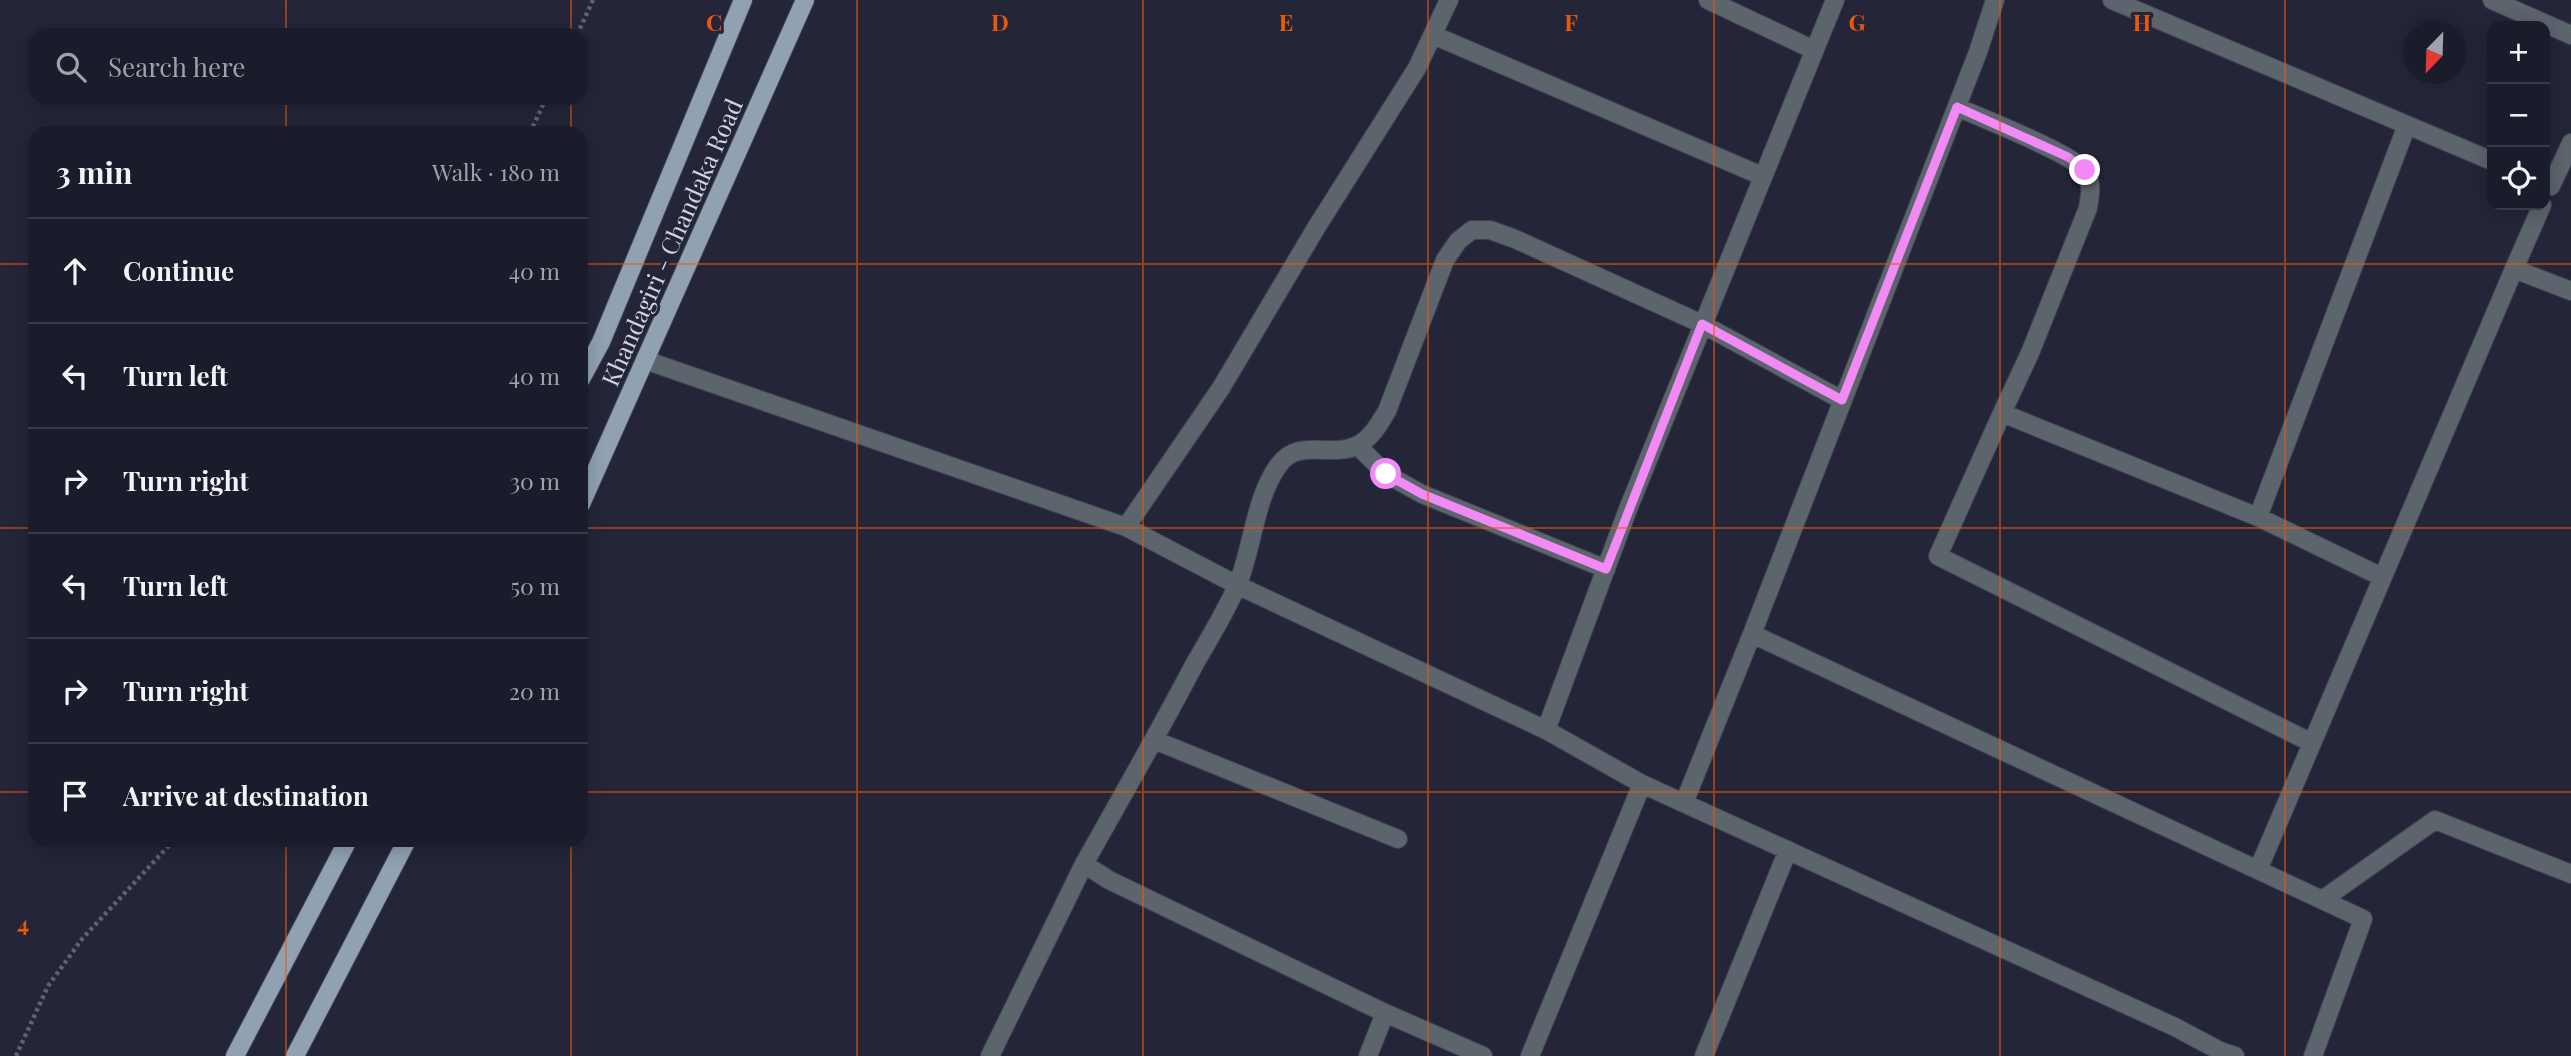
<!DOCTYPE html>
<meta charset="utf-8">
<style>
:root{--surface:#1b1c2b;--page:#242533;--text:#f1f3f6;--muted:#a0a1a9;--line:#393a47}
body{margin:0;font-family:"Playfair Display",serif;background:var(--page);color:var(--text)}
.controls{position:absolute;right:21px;top:21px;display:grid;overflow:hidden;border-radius:14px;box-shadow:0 4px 18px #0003}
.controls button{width:63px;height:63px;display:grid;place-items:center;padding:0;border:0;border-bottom:2px solid var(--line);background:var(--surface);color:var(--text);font:35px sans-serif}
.compass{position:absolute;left:2403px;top:21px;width:63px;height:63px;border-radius:50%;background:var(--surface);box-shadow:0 4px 18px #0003;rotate:203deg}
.stop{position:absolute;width:21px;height:21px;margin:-16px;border:5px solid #f18af4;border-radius:50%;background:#fff}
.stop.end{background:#f18af4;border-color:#fff;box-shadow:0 2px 7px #0008}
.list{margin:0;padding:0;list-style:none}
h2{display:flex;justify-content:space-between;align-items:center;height:91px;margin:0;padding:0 28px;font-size:30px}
h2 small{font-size:23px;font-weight:400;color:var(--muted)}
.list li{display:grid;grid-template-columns:46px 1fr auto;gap:21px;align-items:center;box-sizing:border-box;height:105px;padding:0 28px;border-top:2px solid var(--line)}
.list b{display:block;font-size:26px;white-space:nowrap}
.list em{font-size:23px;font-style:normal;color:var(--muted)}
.icon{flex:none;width:38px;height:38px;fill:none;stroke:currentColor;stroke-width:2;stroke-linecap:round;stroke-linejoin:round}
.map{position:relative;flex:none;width:2571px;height:1056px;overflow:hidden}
.search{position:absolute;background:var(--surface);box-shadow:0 4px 18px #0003;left:28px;top:28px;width:560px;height:77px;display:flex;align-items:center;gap:18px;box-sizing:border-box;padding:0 24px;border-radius:21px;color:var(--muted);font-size:26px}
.panel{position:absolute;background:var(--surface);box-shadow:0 4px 18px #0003;left:28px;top:126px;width:560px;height:721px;border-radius:21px}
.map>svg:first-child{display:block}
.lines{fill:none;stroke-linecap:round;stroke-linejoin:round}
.minor-casing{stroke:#404154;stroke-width:20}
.major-casing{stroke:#404154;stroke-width:20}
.path{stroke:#606173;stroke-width:4.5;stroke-dasharray:3.5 3.5;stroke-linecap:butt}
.minor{stroke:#5c646c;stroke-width:18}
.major{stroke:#90a2b2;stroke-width:18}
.route{stroke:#f18af4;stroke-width:9}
.grid{fill:none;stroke:#e8590c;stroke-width:2;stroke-opacity:0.55}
.labels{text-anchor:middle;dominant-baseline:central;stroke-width:6;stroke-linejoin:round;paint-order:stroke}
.street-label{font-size:24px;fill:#d1d3e0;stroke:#242539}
.grid-label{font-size:23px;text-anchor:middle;font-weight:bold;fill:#e8590c;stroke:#242539;stroke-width:6;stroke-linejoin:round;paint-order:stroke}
</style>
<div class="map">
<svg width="2571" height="1056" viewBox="0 0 2571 1056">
<rect width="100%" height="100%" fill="#242539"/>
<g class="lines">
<defs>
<path id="minor" d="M1708,0L1814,50
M1995,0L1978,52L1752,634L2363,919L2313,1056
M2112,0L2492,161
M2492,0L2571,35
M1433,35L1762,176
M1957,107C1981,118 2074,154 2085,171C2093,184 2090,195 2088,208L2030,353L2002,413
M2551,186L2571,143
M2514,269L2542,205
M645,360L1126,527L1221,388L1316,228L1417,68L1449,0
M1358,446L1386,474L1422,494L1606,569
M2258,517L2407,125
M1126,527L1237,585L1546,730L1642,784L2175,1027L2220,1051L2235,1056
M1546,730L1628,509L1835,0
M1154,740L1398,839
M2312,743L1938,556L2002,413L2258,517L2382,577
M1684,803L1752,634
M2258,870L2514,269L2571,291
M2322,900L2435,820L2571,874
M990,1056L1084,864
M1368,1056L1385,1013
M1483,1056L1385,1013L1109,880L1084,864C1121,798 1159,732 1194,665C1209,639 1225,613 1237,586C1253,548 1254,500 1278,466C1298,437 1329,458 1356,446C1370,440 1380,423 1387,411L1445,260L1458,241L1472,230H1490L1515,239L1702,324L1842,400
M1530,1056L1642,784
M1704,1056L1788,850"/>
<path id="major" d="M581,379L601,342L743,0
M581,504L805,0
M235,1056L348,840
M295,1056L407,840"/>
</defs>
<use href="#minor" class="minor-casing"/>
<use href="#major" class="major-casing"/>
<path class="path" d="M577,35L593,0
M530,133L546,98
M16,1056L48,986L82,939L174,840"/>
<use href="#minor" class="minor"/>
<use href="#major" class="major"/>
</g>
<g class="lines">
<path class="route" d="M1386,474L1422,494L1606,569L1702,324L1842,400L1957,107L2068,157L2085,170"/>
</g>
<path class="grid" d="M286,0V35M571,0V35M857,0V1056M1143,0V1056M1428,0V1056M1714,0V1056M2000,0V1056M2285,0V1056M286,98V133M571,98V133M0,264H35M581,264H2571M0,528H35M581,528H2571M0,792H35M581,792H2571M286,840V1056M571,840V1056"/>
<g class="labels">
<g class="street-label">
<text transform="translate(671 242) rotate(-66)">Khandagiri - Chandaka Road</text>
</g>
</g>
<g class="grid-label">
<text x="714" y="31">C</text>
<text x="1000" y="31">D</text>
<text x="1286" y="31">E</text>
<text x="1571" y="31">F</text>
<text x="1857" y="31">G</text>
<text x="2142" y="31">H</text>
<text x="23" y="932">4</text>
</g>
</svg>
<div class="controls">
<button>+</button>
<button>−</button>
<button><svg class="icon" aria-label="locate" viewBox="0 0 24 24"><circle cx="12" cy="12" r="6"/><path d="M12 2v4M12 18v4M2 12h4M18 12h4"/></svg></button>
</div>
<svg class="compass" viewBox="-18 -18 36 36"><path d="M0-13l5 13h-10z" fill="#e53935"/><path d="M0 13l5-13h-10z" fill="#a0a1a9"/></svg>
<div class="stop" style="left:1386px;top:474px"></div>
<div class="stop end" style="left:2085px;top:170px"></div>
<div class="search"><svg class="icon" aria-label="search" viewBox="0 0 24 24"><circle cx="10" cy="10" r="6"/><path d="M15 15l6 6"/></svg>Search here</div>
<section class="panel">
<h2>3 min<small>Walk · 180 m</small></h2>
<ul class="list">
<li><svg class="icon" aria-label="ahead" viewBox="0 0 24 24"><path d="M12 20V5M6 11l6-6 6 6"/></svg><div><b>Continue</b></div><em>40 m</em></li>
<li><svg class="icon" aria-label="left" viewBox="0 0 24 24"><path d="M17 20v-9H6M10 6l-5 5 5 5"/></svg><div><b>Turn left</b></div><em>40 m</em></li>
<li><svg class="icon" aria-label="right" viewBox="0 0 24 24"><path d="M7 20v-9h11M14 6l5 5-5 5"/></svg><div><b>Turn right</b></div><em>30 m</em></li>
<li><svg class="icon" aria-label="left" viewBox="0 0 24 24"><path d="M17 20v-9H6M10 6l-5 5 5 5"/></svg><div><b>Turn left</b></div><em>50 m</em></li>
<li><svg class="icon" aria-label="right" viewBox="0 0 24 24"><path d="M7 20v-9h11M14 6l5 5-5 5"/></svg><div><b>Turn right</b></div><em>20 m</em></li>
<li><svg class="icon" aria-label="arrive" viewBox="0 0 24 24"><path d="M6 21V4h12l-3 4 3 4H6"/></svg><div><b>Arrive at destination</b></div></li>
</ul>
</section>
</div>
